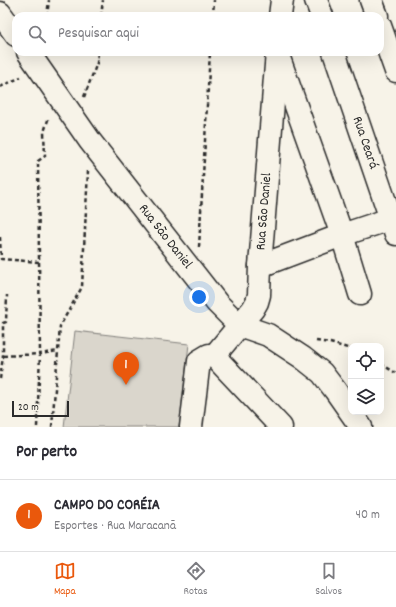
<!DOCTYPE html>
<html lang="pt">
<meta charset="utf-8">
<style>
:root{--surface:#fff;--page:#f2f2f3;--text:#2b2b33;--muted:#7c7c81;--line:#e1e1e2;--accent:#ea580c}
body{margin:0;font-family:Dekko,sans-serif;background:var(--page);color:var(--text)}
.controls{position:absolute;right:12px;bottom:12px;display:grid;overflow:hidden;border-radius:8px;box-shadow:0 4px 16px #0002}
.controls button{width:36px;height:36px;display:grid;place-items:center;padding:0;border:0;border-bottom:1px solid var(--line);background:var(--surface);color:var(--text);font:20px sans-serif}
.scale{position:absolute;left:12px;bottom:10px;width:57px;box-sizing:border-box;padding-left:4px;border:2px solid #2b2b2b;border-top:0;font-size:11px;line-height:14px;white-space:nowrap;color:#2b2b2b;-webkit-text-stroke:3px #f7f3e8;paint-order:stroke}
.you{position:absolute;left:199px;top:297px;width:14px;height:14px;margin:-10px;border:3px solid #fff;border-radius:50%;background:#1a73e8;box-shadow:0 0 0 6px #1a73e833}
.badge{display:grid;place-items:center;width:26px;height:26px;border-radius:50%;background:var(--accent);color:#fff;font-size:13px;font-weight:700}
.pin{position:absolute;translate:-50% -33px;filter:drop-shadow(0 1px 2px #0008)}
.pin::after{content:'';position:absolute;top:21px;width:14px;height:12px;background:inherit;clip-path:polygon(0 0,100% 0,50% 100%)}
.list{margin:0;padding:0;list-style:none}
h2{display:flex;justify-content:space-between;align-items:center;height:52px;margin:0;padding:0 16px;font-size:17px}
h2 small{font-size:13px;font-weight:400;color:var(--muted)}
.list li{display:grid;grid-template-columns:26px 1fr auto;gap:12px;align-items:center;box-sizing:border-box;height:72px;padding:0 16px;border-top:1px solid var(--line)}
.list b{display:block;font-size:15px;white-space:nowrap}
.list p{margin:0;font-size:13px;white-space:nowrap;color:var(--muted)}
.list em{font-size:13px;font-style:normal;color:var(--muted)}
.icon{flex:none;width:22px;height:22px;fill:none;stroke:currentColor;stroke-width:2;stroke-linecap:round;stroke-linejoin:round}
.map{position:relative;flex:none;width:396px;height:427px;overflow:hidden}
.search{position:absolute;background:var(--surface);box-shadow:0 4px 16px #0002;left:12px;right:12px;top:12px;height:44px;display:flex;align-items:center;gap:10px;box-sizing:border-box;padding:0 14px;border-radius:12px;color:var(--muted);font-size:15px}
.sheet{height:124px;background:var(--surface)}
nav{display:flex;justify-content:space-around;align-items:center;box-sizing:border-box;height:56px;border-top:1px solid var(--line);background:var(--surface);font-size:11px;color:var(--muted)}
nav a{display:grid;justify-items:center;gap:2px}
nav .on{color:var(--accent)}
.map>svg:first-child{display:block}
.green{fill:#dad6cc;stroke:#82807c}
.lines{fill:none;stroke-linecap:round;stroke-linejoin:round}
.minor-casing{stroke:#2b2b2b;stroke-width:25}
.path{stroke:#2b2b2b;stroke-width:2.5;stroke-dasharray:4 3;stroke-linecap:butt}
.minor{stroke:#f7f3e8;stroke-width:22}
.labels{text-anchor:middle;dominant-baseline:central;stroke-width:3;stroke-linejoin:round;paint-order:stroke}
.street-label{font-size:14px;fill:#2b2b2b;stroke:#f7f3e8}
</style>
<div class="map">
<svg width="396" height="427" viewBox="0 0 396 427">
<rect width="100%" height="100%" fill="#f7f3e8"/>
<filter id="ink" filterUnits="userSpaceOnUse"><feTurbulence type="fractalNoise" baseFrequency=".025" numOctaves="2"/><feDisplacementMap in="SourceGraphic" scale="8" xChannelSelector="R" yChannelSelector="G"/><feConvolveMatrix kernelMatrix="1 2 1 2 8 2 1 2 1" color-interpolation-filters="sRGB"/></filter>
<g filter="url(#ink)">
<path class="green" d="M75,331L189,344L179,427H64Z"/>
<g class="lines">
<defs>
<g id="minor">
<path d="M316,0L322,16"/>
<path d="M371,0L377,16"/>
<path d="M0,13L16,35"/>
<path d="M280,16L282,0"/>
<path d="M380,26L396,71"/>
<path id="s1" d="M28,52L90,141L217,303L239,325L268,335L303,358L322,373L335,390L361,427"/>
<path id="s2" d="M334,52L396,234"/>
<path d="M280,61L342,235L360,294"/>
<path d="M260,266L342,235L396,217"/>
<path id="s3" d="M214,356L253,309L257,302L259,295L260,266L277,52"/>
<path d="M191,427L199,361L209,355L214,356L281,427"/>
</g>
</defs>
<use href="#minor" class="minor-casing"/>
<path class="path" d="M47,16L49,0
M101,16L103,0
M213,16L214,0
M0,87L21,77
M84,97L97,63L98,52
M0,237L1,259L39,262
M199,247L210,52
M316,341L330,343L351,349
M3,356L40,354L58,351
M381,364L396,373
M0,379L3,356V323L6,322L7,295
M37,427L40,354L38,161L45,156L44,132L49,117
M52,427L60,326L82,287L88,171"/>
<use href="#minor" class="minor"/>
</g>
</g>
<g class="labels">
<g class="street-label">
<text stroke="none"><textPath href="#s2" startOffset="96">Rua Ceará</textPath></text>
<text stroke="none"><textPath href="#s3" startOffset="160">Rua Sāo Daniel</textPath></text>
<text stroke="none"><textPath href="#s1" startOffset="230">Rua São Daniel</textPath></text>
</g>
</g>
</svg>
<div class="controls">
<button><svg class="icon" aria-label="locate" viewBox="0 0 24 24"><circle cx="12" cy="12" r="6"/><path d="M12 2v4M12 18v4M2 12h4M18 12h4"/></svg></button>
<button><svg class="icon" aria-label="layers" viewBox="0 0 24 24"><path d="M12 4l9 5-9 5-9-5zM3 14l9 5 9-5"/></svg></button>
</div>
<div class="scale">20 m</div>
<div class="you"></div>
<div class="pin badge" style="left:126px;top:385px">1</div>
<div class="search"><svg class="icon" aria-label="search" viewBox="0 0 24 24"><circle cx="10" cy="10" r="6"/><path d="M15 15l6 6"/></svg>Pesquisar aqui</div>
</div>
<section class="sheet">
<h2>Por perto<small></small></h2>
<ul class="list">
<li><span class="badge">1</span><div><b>CAMPO DO CORÉIA</b><p>Esportes · Rua Maracanã</p></div><em>40 m</em></li>
</ul>
</section>
<nav>
<a class="on"><svg class="icon" aria-label="map" viewBox="0 0 24 24"><path d="M3 6l6-2 6 2 6-2v14l-6 2-6-2-6 2zM9 4v14M15 6v14"/></svg>Mapa</a>
<a><svg class="icon" aria-label="directions" viewBox="0 0 24 24"><path d="M12 3l9 9-9 9-9-9zM9 14v-3h6M13 9l2 2-2 2"/></svg>Rotas</a>
<a><svg class="icon" aria-label="saved" viewBox="0 0 24 24"><path d="M7 4h10v16l-5-4-5 4z"/></svg>Salvos</a>
</nav>
